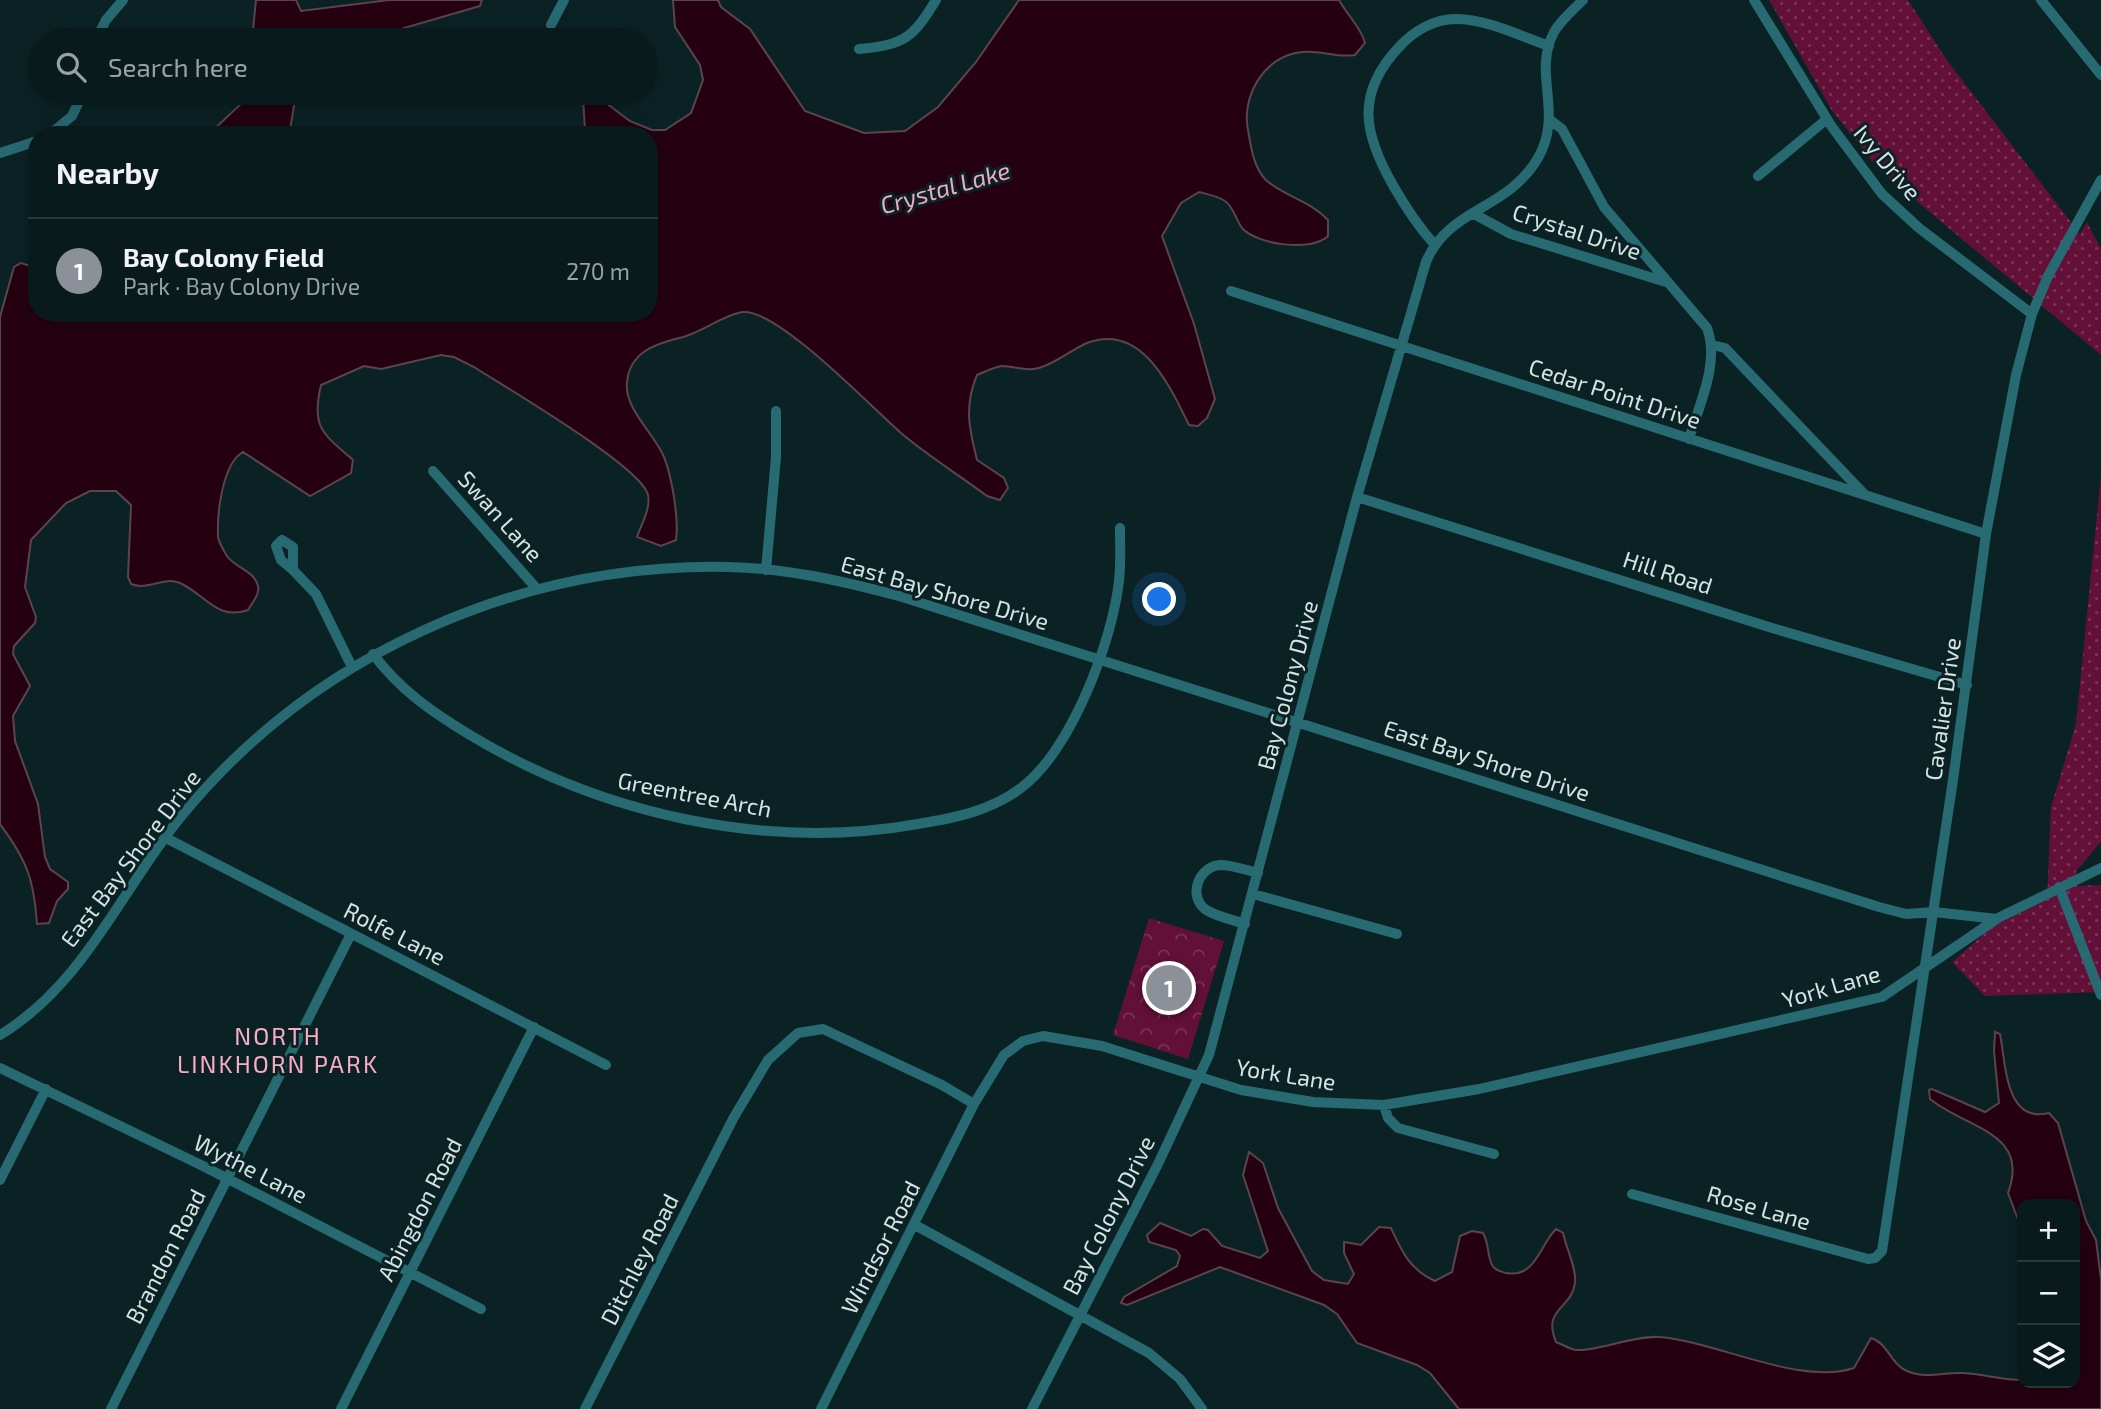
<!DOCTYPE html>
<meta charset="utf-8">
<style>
:root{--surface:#081a1b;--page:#112324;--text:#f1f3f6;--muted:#98a1a3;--line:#29383a;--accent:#8c9099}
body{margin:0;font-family:"Exo 2",sans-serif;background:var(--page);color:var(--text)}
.controls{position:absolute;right:21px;bottom:21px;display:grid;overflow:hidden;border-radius:14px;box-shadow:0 4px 18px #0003}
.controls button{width:63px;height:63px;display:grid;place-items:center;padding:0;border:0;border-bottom:2px solid var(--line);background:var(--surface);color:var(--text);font:35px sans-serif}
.you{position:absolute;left:1160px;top:600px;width:24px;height:24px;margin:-18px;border:5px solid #fff;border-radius:50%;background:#1a73e8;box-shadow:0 0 0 10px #1a73e833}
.badge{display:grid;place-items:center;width:46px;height:46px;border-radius:50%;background:var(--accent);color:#fff;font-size:23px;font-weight:700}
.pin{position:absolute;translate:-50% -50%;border:4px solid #fff;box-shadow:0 2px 7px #0006}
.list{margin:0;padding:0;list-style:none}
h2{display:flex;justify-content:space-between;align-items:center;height:91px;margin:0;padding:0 28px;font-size:30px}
h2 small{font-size:23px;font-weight:400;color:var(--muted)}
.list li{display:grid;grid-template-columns:46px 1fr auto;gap:21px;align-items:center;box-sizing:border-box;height:105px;padding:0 28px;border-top:2px solid var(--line)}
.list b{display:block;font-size:26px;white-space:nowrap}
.list p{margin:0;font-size:23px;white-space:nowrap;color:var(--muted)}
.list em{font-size:23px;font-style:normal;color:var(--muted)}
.icon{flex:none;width:38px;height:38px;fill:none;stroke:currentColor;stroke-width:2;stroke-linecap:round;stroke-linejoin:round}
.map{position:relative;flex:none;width:2101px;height:1409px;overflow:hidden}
.search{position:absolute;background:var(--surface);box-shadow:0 4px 18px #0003;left:28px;top:28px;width:630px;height:77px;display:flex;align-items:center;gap:18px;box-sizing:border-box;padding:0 24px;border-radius:38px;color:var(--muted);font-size:26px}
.panel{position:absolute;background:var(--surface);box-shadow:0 4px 18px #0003;left:28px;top:126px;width:630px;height:196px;border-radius:28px}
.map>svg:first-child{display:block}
.grass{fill:url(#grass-dots)}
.park{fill:url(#park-crowns)}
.water{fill:#250010;stroke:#5a4450;stroke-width:2}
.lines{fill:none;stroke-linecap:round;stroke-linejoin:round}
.minor{stroke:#286a72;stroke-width:10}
.labels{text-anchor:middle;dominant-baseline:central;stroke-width:6;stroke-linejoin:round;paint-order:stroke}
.street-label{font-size:23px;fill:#d6e3e5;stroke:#0b2224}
.water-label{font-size:24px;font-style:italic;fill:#f3a8c3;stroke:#0b2224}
.neighbourhood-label{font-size:24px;letter-spacing:2px;fill:#fbabc8;stroke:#0b2224}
</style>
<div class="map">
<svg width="2101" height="1409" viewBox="0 0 2101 1409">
<defs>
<pattern id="grass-dots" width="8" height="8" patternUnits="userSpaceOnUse" patternTransform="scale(1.75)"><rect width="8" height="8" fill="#621038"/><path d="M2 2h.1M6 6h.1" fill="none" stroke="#783355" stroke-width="1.8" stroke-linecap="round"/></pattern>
<pattern id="park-crowns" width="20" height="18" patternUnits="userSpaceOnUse" patternTransform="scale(1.75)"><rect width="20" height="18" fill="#621038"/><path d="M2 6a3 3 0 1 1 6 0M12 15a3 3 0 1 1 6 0" fill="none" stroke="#783355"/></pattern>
</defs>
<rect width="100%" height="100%" fill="#0b2224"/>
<path class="grass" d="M1769,0H1908L1946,59L2080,234L2087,222L2101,249V355L1878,169L1831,109Z
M2101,475V842L2076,871L2077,886L2101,885V992L1985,996L1952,962L1993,926L2047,900L2051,807L2076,724Z"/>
<path class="park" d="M1149,918L1224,941L1188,1059L1113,1035Z"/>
<path class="water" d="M256,0H296L301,11L389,0H482L480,6L363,40H252Z
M673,0H718L721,7L750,29L805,111L864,133L905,131L938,107L976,62L1019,0H1339C1347,15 1361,27 1365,43L1355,55C1337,58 1320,50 1302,52C1265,55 1241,96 1248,130C1251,146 1253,167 1266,180C1283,196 1309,200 1328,220V236C1312,252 1257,245 1242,228C1236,220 1233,206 1225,201C1218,196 1206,194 1199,192L1181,203L1162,236L1194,324L1215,399L1207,418L1198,426L1189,425C1170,387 1142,322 1087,343C1071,350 1056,363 1039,368C1026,372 1015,366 1002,366C994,367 984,372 977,375C964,406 969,428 977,460L1004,478L1008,488L1000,500L987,496C959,475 928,456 901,433C872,408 778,309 743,312C724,314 700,334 679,338C655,344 630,352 627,382C624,409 654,433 664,457C672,477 679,519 676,540L661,546L637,537C641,525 651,508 648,495C642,467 505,387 474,367L454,357L441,355L381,369L364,366L321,385C311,427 322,433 353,460L351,473L310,496L243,452C222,464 217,514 218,537C219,543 224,551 227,556C235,568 254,570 258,586C260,594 252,603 248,610C217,621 206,595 180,583C163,576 148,591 131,584L128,577L131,505L116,491H90L66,503L31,540L25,587L36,617L35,623L14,646L13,654L30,686L13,716L15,741L38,804L45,857L50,869L68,882V889L57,901L49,923L37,924C34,880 27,860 0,824V317L14,267L21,263L37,268V313H649V135H581L585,130L583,97L587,93L594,94L630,121L652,130H665L691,113L703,80L700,65L675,27Z
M247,93H296L290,130L293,135H208L244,101Z
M454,128H466L490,135H437Z
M1995,1032L2000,1034C2006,1064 2005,1124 2049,1113L2058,1123L2086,1221L2096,1240L2101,1279V1409H1459L1430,1373L1417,1365L1357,1343L1337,1314L1324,1305L1220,1267L1127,1305L1121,1303L1124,1297L1177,1266L1180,1256L1176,1250L1149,1242L1147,1235L1160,1223L1191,1236L1203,1229L1208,1230L1222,1246L1260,1258L1268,1251L1243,1175L1249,1152L1263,1163L1278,1208L1312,1271L1324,1280L1348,1284L1354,1274L1344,1253V1242L1361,1245L1379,1227L1391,1228C1402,1252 1410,1270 1435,1281L1452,1272L1460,1236L1472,1231L1483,1233C1489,1243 1487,1255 1492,1265C1495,1270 1501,1272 1506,1273C1536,1278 1539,1246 1556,1229L1563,1233C1566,1248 1577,1269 1575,1283C1571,1310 1542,1308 1556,1342C1562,1344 1569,1349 1576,1350C1594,1352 1635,1335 1660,1337C1718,1342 1800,1386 1854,1368L1871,1338C1888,1343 1890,1363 1905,1370C1925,1380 1943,1372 1963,1373C1983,1374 2002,1380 2022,1380V1383H2075V1204H2022V1230L2008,1193C2031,1132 1965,1128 1930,1099L1929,1090L1932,1089L1985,1112L1999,1103L1994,1051Z"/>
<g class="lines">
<path class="minor" d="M1754,0L1832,127L1882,194L1919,228L2032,314
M2041,0L2101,75
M551,25L564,0
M96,40L106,20L123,0
M859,49C904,45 913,38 936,0
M1550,120L1562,129L1604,207L1707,328C1720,363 1699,405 1689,439
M49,135L72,116L83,93
M0,153L37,141
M1758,176L1827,119
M1474,214L1511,234L1666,282
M1434,244C1418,226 1406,208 1394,187C1364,135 1354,94 1400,46C1414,31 1434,19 1456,19C1487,19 1520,36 1549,46
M1231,291L1986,534
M1712,345L1725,348L1865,495
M433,471L537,589
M1357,497L1772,628L1967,685
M282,540L293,547V570L281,560L276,546Z
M293,570L316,594L352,667
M766,570L776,457V411
M373,654C400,690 432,712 470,735C601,814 765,851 918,824C954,818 991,811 1021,788C1071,750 1112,643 1119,581C1121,564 1120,546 1120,528
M166,838L606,1065
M2059,887L2101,995
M1253,894L1397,934
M1245,924C1233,920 1219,917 1208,911C1187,899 1197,867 1220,865C1232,865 1246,870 1258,873
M0,1035C83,985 121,891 179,819C312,655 517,563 728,567C786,568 843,581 899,596L1879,907L1906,914L1934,912L1997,919
M0,1068L203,1166L481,1309
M1384,1105L1388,1118L1398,1128L1494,1154
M0,1180L46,1089
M1632,1194L1868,1259L1875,1258L1882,1251L1953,780L1986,534L2016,375L2032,314L2048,276L2101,180
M915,1225L1149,1353L1180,1379L1202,1409
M111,1409L351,934
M341,1409L534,1027
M585,1409L734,1117L768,1060L798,1033L823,1029L942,1085L974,1104
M821,1409L974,1104L1004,1055L1023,1041L1043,1036L1102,1046L1241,1090L1313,1102L1384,1105L1479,1089L1882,997L1998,918L2101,868
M1032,1409L1158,1164L1209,1055L1357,497L1426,262C1449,207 1507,211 1538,158C1564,113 1532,73 1554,32C1561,20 1573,10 1583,0"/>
</g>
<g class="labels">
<g class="street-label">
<text transform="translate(1888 162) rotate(50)">Ivy Drive</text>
<text transform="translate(1577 231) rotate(18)">Crystal Drive</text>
<text transform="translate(1615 393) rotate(18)">Cedar Point Drive</text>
<text transform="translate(501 516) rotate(48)">Swan Lane</text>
<text transform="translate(1668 572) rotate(18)">Hill Road</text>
<text transform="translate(945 592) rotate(16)">East Bay Shore Drive</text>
<text transform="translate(1287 685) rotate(-75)">Bay Colony Drive</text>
<text transform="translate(1942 709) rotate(-82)">Cavalier Drive</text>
<text transform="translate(1487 760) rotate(18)">East Bay Shore Drive</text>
<text transform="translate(695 794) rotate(11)">Greentree Arch</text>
<text transform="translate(130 858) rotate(-53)">East Bay Shore Drive</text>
<text transform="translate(395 933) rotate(27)">Rolfe Lane</text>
<text transform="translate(1831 986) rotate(-16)">York Lane</text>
<text transform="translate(1286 1074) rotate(9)">York Lane</text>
<text transform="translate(251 1168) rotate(27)">Wythe Lane</text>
<text transform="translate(1759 1207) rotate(16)">Rose Lane</text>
<text transform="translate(419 1209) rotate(-63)">Abingdon Road</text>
<text transform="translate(1108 1215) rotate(-63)">Bay Colony Drive</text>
<text transform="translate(880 1247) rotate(-63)">Windsor Road</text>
<text transform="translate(165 1256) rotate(-63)">Brandon Road</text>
<text transform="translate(639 1259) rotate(-63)">Ditchley Road</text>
</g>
<g class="water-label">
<text transform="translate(945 187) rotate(-16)">Crystal Lake</text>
</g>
<g class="neighbourhood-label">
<text x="278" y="1035">NORTH<tspan x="278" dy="28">LINKHORN PARK</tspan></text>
</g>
</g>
</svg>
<div class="controls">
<button>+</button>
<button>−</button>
<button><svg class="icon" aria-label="layers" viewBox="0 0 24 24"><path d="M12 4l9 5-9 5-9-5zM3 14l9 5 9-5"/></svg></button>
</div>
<div class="you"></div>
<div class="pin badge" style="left:1169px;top:988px">1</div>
<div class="search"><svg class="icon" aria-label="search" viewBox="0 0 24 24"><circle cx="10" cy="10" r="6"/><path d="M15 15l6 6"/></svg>Search here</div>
<section class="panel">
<h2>Nearby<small></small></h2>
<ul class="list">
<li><span class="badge">1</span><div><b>Bay Colony Field</b><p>Park · Bay Colony Drive</p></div><em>270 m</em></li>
</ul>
</section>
</div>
